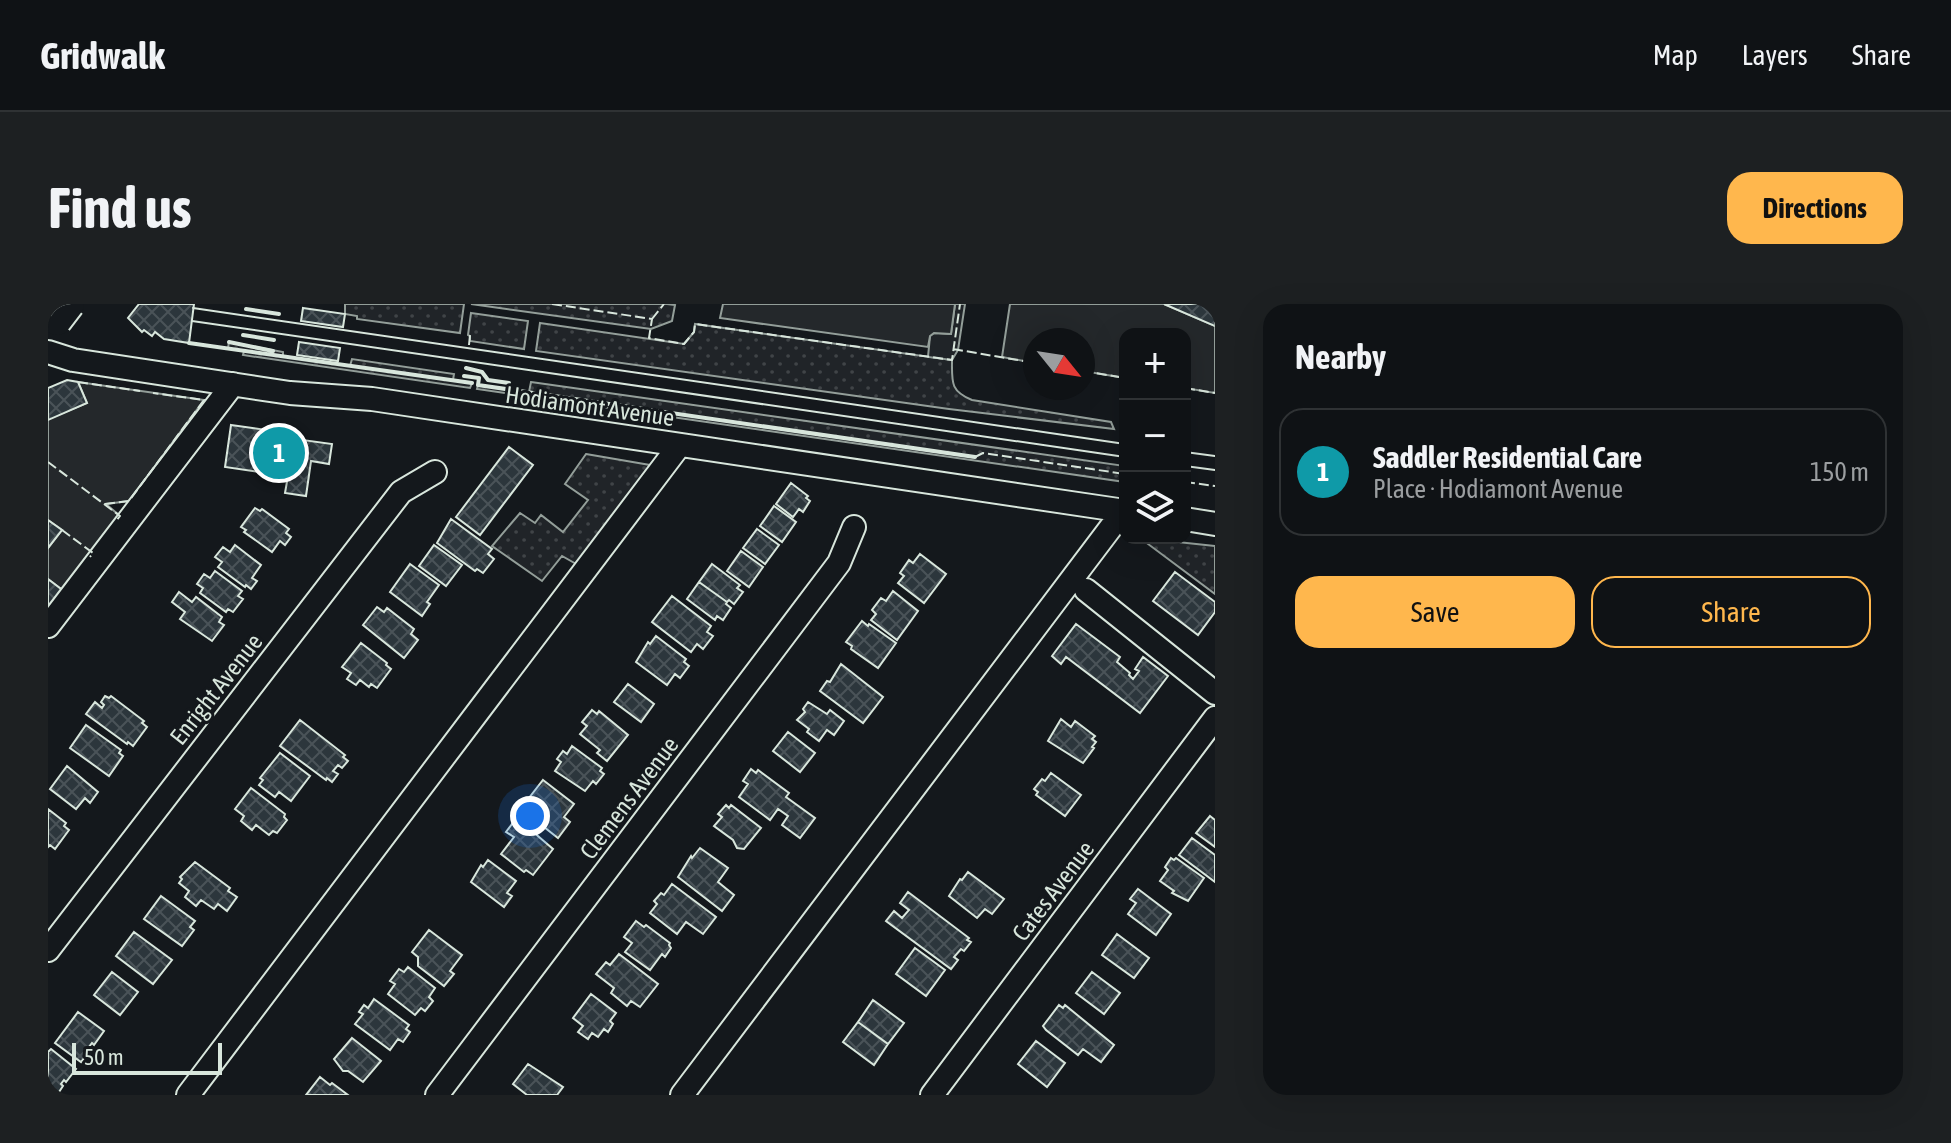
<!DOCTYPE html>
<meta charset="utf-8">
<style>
:root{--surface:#0f1215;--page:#1d2022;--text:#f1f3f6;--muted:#9b9ea0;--line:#2f3234;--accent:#ffb74d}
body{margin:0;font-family:"Asap Condensed",sans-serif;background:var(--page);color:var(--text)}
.controls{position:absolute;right:24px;top:24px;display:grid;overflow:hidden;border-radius:16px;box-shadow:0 8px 32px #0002}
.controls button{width:72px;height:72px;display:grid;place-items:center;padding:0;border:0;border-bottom:2px solid var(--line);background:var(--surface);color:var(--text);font:40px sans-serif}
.compass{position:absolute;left:975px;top:24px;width:72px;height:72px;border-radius:50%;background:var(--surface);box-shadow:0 8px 32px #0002;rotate:120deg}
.scale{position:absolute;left:24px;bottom:20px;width:150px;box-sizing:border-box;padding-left:8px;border:4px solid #d8e6dc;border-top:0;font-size:22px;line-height:28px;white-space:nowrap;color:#d8e6dc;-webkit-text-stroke:6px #14181c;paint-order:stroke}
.you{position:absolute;left:482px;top:512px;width:28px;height:28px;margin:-20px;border:6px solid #fff;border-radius:50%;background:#1a73e8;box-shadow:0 0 0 12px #1a73e833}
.badge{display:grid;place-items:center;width:52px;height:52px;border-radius:50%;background:var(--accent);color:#fff;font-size:26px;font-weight:700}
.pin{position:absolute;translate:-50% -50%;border:4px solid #fff;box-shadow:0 2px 8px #0006}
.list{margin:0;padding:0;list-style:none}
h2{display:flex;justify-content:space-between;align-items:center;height:104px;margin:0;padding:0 32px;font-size:34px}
h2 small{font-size:26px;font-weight:400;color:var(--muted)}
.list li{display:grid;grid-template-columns:52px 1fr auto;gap:24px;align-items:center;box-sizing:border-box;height:128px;margin:0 16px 16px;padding:0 16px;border:2px solid var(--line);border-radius:24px}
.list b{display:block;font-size:30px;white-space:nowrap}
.list p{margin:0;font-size:26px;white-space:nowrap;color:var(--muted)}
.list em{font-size:26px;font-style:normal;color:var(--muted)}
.actions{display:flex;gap:16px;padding:24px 32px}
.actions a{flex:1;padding:18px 0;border:2px solid var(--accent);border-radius:24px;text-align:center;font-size:28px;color:var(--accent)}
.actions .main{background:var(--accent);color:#111}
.icon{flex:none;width:44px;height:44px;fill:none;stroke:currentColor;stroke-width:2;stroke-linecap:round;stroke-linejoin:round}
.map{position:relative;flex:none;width:1167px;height:791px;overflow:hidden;border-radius:24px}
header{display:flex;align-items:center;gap:48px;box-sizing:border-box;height:112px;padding:0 40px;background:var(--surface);border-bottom:2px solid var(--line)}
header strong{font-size:38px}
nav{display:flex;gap:44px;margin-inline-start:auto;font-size:28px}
.intro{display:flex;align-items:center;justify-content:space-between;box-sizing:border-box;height:192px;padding:0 48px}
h1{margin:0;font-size:56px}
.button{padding:20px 36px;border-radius:24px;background:var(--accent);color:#111;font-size:28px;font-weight:700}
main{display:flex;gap:48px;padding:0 48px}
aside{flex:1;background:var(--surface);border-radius:24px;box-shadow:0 8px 32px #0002}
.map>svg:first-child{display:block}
.grass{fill:url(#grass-dots);stroke:#939e99;stroke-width:2}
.garden{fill:#202428;stroke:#939e99;stroke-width:2}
.parking{fill:#24282b;stroke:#939e99;stroke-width:2}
.building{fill:url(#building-cross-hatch);stroke:#d8e6dc;stroke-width:2}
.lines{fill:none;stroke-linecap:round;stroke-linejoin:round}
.minor-casing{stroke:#d8e6dc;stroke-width:26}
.minor{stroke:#14181c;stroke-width:22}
.tram{stroke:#d8e6dc;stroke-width:2}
.major-bridge-casing{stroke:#d8e6dc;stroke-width:32;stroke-linecap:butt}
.major-bridge{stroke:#14181c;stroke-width:28}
.fence{stroke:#d8e6dc;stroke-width:2;stroke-dasharray:10 4;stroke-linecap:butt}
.wall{stroke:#d8e6dc;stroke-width:4}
.labels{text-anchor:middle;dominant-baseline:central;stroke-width:6;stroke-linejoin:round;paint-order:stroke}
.street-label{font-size:24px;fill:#d8e6dc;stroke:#14181c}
</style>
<header>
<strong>Gridwalk</strong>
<nav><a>Map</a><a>Layers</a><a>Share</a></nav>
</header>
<div class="intro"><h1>Find us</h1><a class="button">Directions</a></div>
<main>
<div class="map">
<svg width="1167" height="791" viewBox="0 0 1167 791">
<defs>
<pattern id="grass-dots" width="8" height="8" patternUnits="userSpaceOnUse" patternTransform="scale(2)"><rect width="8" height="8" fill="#202428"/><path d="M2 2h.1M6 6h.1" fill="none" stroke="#404447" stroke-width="1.8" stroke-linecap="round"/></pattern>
<pattern id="building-cross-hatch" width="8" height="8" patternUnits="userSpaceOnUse" patternTransform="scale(2)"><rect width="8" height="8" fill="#2c363c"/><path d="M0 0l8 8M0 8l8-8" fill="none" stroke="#4a5358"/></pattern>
</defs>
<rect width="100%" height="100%" fill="#14181c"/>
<path class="grass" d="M297,0H416L412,29L309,15V12L297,10Z
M423,0H619L627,1L624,17L603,25Z
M423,9L480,17L476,45L422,37V32L420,31Z
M492,19L636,40L646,28L647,20L904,56C904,78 902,87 924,96L1063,118L1066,125L901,105L488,47Z
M181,38L235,48V52L302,62L304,55L406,70L405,76L424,79L422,84L195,51L196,47L180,44Z
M483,78L1077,162V178L429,85L430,81L481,88Z
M538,150L602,161L530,261L514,252L494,277L444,242L472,209L487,219L493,211L515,228L540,196L517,180Z
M1092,234L1167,242V290Z"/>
<path class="garden" d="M907,0H917L910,46L904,56L880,53L882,32L886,29L903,30Z"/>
<path class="parking" d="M675,0H907L903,30L886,29L882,32L880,43L672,14Z
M962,0H1116L1167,22V89L1137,84V30H1077V74L1035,67V36H987V59L954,53Z
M30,78L156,96L81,197L58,200L72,212L17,288L0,275V244L14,226L0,216V115L39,99Z"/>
<path class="building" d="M91,0H146L141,39L116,35L107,28L104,32L96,26L94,28L80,14Z
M1116,0H1167V22Z
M255,4L297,10L295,23L253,17Z
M251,38L292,44L290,57L249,51Z
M19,76L30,78L39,99L0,116V84Z
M183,121L247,130V135L284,140L281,160L263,157L258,192L237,189L240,172L177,163Z
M461,143L485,161L432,231L408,213Z
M743,179L760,192L758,194L762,197L755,208L751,205L745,213L728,200Z
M726,202L748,218L734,238L712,222Z
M207,204L212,207L214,205L241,225L238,229L243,233L237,241L232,237L224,248L196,228L198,226L193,223Z
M403,215L444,245L440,250L446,255L435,269L429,265L427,267L389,239Z
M0,216L14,226L0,244Z
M709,225L731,241L717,260L695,244Z
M187,241L213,261L204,274L209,277L203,285L198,281L197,283L170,263L174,258L167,253L175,243L182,248Z
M386,241L414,261L398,282L371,262Z
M693,247L715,263L701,283L679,267Z
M872,250L898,270L876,299L850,279L856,272L852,269L861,256L865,259Z
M362,260L391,281L379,298L382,300L374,312L342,288Z
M664,260L692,281L689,284L695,288L686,300L681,296L679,298L651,278Z
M167,267L194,287L190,292L195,295L185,308L180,305L178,308L152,289L155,284L149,280L156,270L162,274Z
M1127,268L1167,298V308L1150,331L1105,297Z
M0,275L17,288L0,309Z
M651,278L679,298L678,300L683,304L675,316L669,312L667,316L639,295Z
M845,287L870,307L849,336L823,316L828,310L824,306L833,294L838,297Z
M131,288L144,298L148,293L174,313L171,318L176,321L164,337L132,315L137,308L124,298Z
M624,292L663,322L659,328L665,332L655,345L649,340L643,348L604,318Z
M329,303L336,308L339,304L366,325L363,330L370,336L356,354L315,321Z
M814,317L820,322L821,320L848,339L830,364L803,345L804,342L798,338Z
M1028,320L1072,353L1069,358L1082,369L1081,371L1085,375L1091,367L1087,365L1095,353L1120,372L1092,409L1018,353L1013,360L1004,352Z
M608,332L638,355L636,358L641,362L632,374L627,370L619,381L588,358L600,338L602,340Z
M313,339L339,359L338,361L343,365L329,384L323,380L321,383L312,376L308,381L299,375L303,369L294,363Z
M793,360L835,393L815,419L772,387L779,377L782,378Z
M580,380L606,400L593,418L566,398Z
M57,392L61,394L63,392L96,417L94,419L99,423L85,442L80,438L79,440L38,410L47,398L54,404L56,401L53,398Z
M760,398L779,410L782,406L796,417L786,431L779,426L771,437L759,428L761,425L749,416L757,408L755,405Z
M544,406L549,410L551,407L580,431L559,457L549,449L552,446L532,430L539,422L534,418Z
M1013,415L1023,423L1027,417L1047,432L1044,435L1048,438L1044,443L1046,444L1035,459L1000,437Z
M252,416L297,451L295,453L300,457L294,464L290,461L285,467L290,470L284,478L279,474L278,476L232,442Z
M38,421L73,446L71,449L75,452L61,472L22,444Z
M740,428L767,449L752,468L725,447Z
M524,442L554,464L552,467L556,470L548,480L545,477L537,487L507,467L513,458L509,455L515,447L519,450Z
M232,449L262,472L243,497L231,488L227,493L211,481L215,476L212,474Z
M19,462L50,488L42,499L37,494L28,505L2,485Z
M703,465L708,469L710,466L741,489L738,493L767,514L752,534L734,521L740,512L730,505L722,516L691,493L700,480L695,477Z
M1003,469L1033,491L1017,512L988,491L990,488L986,485L994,475L997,477Z
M495,476L526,500L516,513L522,518L510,534L496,523L500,517L477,499Z
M203,484L237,510L236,513L239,516L229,529L225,527L221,531L208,521L204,526L193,517L196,512L187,505Z
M678,501L681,504L683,501L713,524L696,545L689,544L685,536L666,522L674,513L670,510Z
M0,505L18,519L16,522L21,526L7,545L2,541L0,543Z
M1162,512L1167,516V543L1148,529Z
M467,516L474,522L476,520L505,545L485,571L478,566L476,568L453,550L466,533L458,528Z
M1144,534L1167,551V578L1131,551Z
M652,544L680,564L670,578L686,591L674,607L630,573L643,552L644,554Z
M1123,554L1126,556L1128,554L1156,574L1140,597L1124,589L1126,587L1112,577L1120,566L1117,563Z
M440,556L468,577L459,589L464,592L456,603L423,578L433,561L435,563Z
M147,558L182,584L180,587L189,593L179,607L170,600L166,605L153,596L148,602L137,593L141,587L131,579L134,575L132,573Z
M920,568L956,595L944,610L937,605L929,614L901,592L912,575L914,576Z
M624,580L668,613L655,630L638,618L629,630L602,609L609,600L606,597L613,589L616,591Z
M1090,585L1123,610L1108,631L1080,610L1088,599L1082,595Z
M860,588L921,634L919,636L923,638L916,647L913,645L906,653L910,656L903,665L838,617L846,607L854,614L861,606L852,599Z
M113,592L147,617L142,623L146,626L134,642L96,615Z
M588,617L596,623L598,621L622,639L621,641L623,644L617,653L614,650L602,666L577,648L584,639L576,633Z
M381,626L414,651L402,667L406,670L396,682L370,662V653L364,648Z
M86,628L124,656L105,680L68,652Z
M1069,630L1101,654L1086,674L1054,651Z
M867,644L897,666L878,692L848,670Z
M571,650L610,680L592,703L583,697L579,702L563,689L566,684L548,670L558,658L562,661Z
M360,663L387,684L381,693L385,697L377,707L373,704L367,711L340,690L347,680L342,677L351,665L356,668Z
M64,668L90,688L72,711L46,691Z
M1044,668L1072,689L1056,710L1028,689Z
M543,690L568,709L562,717L565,720L560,728L556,725L550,733L544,729L540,735L530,728L535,722L525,714Z
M326,695L361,721L358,725L362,728L355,738L350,735L342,746L307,720L315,710L311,708L316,701L320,704Z
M825,696L856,719L840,740L810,718Z
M1011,701L1015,704L1017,701L1066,741L1053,758L1035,745L1030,751L998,726L995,722Z
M30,708L56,727L46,741L44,739L41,743L43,745L33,758L7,739Z
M810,718L840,740L826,761L795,738Z
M304,734L333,757L315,778L300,767H295L286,755Z
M988,737L1017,759L999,783L970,760Z
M3,745L28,765L18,778L16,776L13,780L15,782L9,791H0V748Z
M480,760L515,783L509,791H479L465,780Z
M272,773L282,781L284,779L300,791H258Z"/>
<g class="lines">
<defs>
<path id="minor" d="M0,48L25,56L242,89L324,95L1077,207
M1137,215L1167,220
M1038,286L1167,389
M0,322L185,80
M0,646L353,188L387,168
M140,791L631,142
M389,791L791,259L806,223
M634,791L1076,206
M884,791L1167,414"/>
</defs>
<use href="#minor" class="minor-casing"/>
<use href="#minor" class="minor"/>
<path class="tram" d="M145,4L1077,140
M0,6L7,0
M144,17L1077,153
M1137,148L1167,152
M1137,162L1167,166"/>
<defs>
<path id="major-bridge" d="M9,17L22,0"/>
</defs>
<use href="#major-bridge" class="major-bridge-casing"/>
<use href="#major-bridge" class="major-bridge"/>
<path class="fence" d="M504,0L604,15L601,34L636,40L646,28L647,20L904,56L912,0
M604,15L616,0
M421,41L422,31
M905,45L987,59
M1035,67L1077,74
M30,78L92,87
M1137,84L1167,89
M927,153L935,149L1077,170
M0,158L72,212L68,217
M1137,178L1167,182
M57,200L81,197L156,96L105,89
M14,226L45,249L42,253"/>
<path class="wall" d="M198,5L231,10
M195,31L226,36
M181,38L225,47
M141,39L424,79
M418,64L434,68L440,76L461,79
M416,72L431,74L430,81L927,153"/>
</g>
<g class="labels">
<g class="street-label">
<text transform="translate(542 102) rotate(8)">Hodiamont Avenue</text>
<text transform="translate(168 385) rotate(-52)">Enright Avenue</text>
<text transform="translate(581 494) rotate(-53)">Clemens Avenue</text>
<text transform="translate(1005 587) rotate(-53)">Cates Avenue</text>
</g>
</g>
</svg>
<div class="controls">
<button>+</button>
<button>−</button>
<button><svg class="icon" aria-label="layers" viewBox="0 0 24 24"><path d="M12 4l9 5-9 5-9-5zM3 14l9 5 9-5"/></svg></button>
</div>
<svg class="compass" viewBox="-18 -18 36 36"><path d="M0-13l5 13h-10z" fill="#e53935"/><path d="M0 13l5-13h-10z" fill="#9b9ea0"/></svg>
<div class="scale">50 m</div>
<div class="you"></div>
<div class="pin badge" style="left:231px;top:149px;background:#0f9aa8">1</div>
</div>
<aside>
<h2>Nearby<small></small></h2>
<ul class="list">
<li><span class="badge" style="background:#0f9aa8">1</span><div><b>Saddler Residential Care</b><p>Place · Hodiamont Avenue</p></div><em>150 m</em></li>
</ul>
<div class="actions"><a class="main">Save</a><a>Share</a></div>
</aside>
</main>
